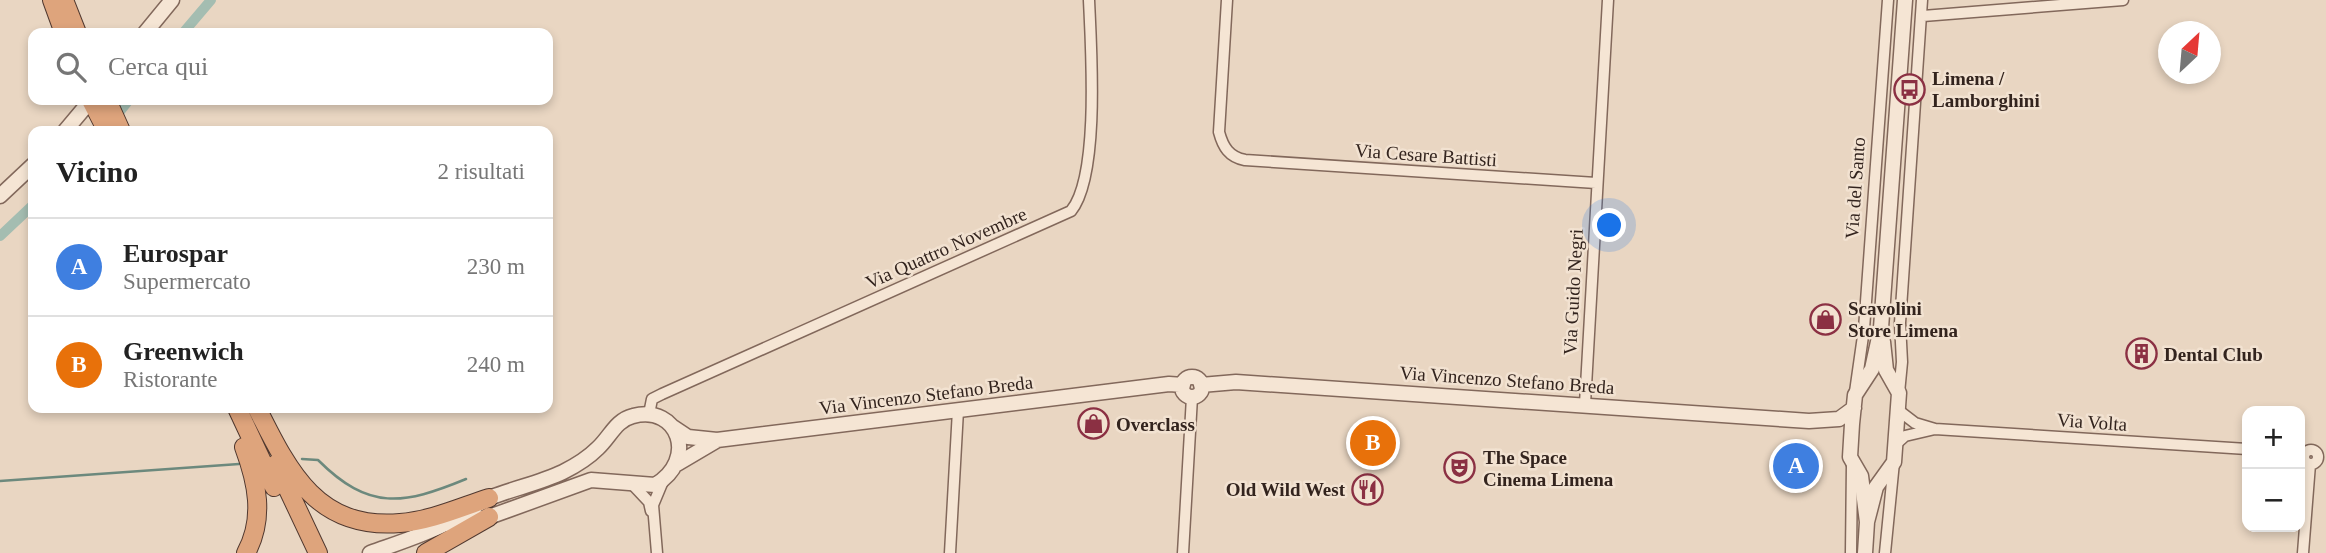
<!DOCTYPE html>
<html lang="it">
<meta charset="utf-8">
<style>
:root{--surface:#fff;--page:#f2f2f2;--text:#222;--muted:#767676;--line:#e0e0e0;--accent:#1a73e8}
body{margin:0;font-family:"Times New Roman",serif;background:var(--page);color:var(--text)}
.controls{position:absolute;right:21px;bottom:21px;display:grid;overflow:hidden;border-radius:14px;box-shadow:0 4px 10px #0003}
.controls button{width:63px;height:63px;display:grid;place-items:center;padding:0;border:0;border-bottom:2px solid var(--line);background:var(--surface);color:var(--text);font:35px sans-serif}
.compass{position:absolute;left:2158px;top:21px;width:63px;height:63px;border-radius:50%;background:var(--surface);box-shadow:0 4px 10px #0003;rotate:26deg}
.you{position:absolute;left:1610px;top:226px;width:24px;height:24px;margin:-18px;border:5px solid #fff;border-radius:50%;background:#1a73e8;box-shadow:0 0 0 10px #1a73e833}
.badge{display:grid;place-items:center;width:46px;height:46px;border-radius:50%;background:var(--accent);color:#fff;font-size:23px;font-weight:700}
.pin{position:absolute;translate:-50% -50%;border:4px solid #fff;box-shadow:0 2px 7px #0006}
.list{margin:0;padding:0;list-style:none}
h2{display:flex;justify-content:space-between;align-items:center;height:91px;margin:0;padding:0 28px;font-size:30px}
h2 small{font-size:23px;font-weight:400;color:var(--muted)}
.list li{display:grid;grid-template-columns:46px 1fr auto;gap:21px;align-items:center;box-sizing:border-box;height:98px;padding:0 28px;border-top:2px solid var(--line)}
.list b{display:block;font-size:26px;white-space:nowrap}
.list p{margin:0;font-size:23px;white-space:nowrap;color:var(--muted)}
.list em{font-size:23px;font-style:normal;color:var(--muted)}
.icon{flex:none;width:38px;height:38px;fill:none;stroke:currentColor;stroke-width:2;stroke-linecap:round;stroke-linejoin:round}
.map{position:relative;flex:none;width:2326px;height:553px;overflow:hidden}
.search{position:absolute;background:var(--surface);box-shadow:0 4px 10px #0003;left:28px;top:28px;width:525px;height:77px;display:flex;align-items:center;gap:18px;box-sizing:border-box;padding:0 24px;border-radius:14px;color:var(--muted);font-size:26px}
.panel{position:absolute;background:var(--surface);box-shadow:0 4px 10px #0003;left:28px;top:126px;width:525px;height:287px;border-radius:14px}
.map>svg:first-child{display:block}
.lines{fill:none;stroke-linecap:round;stroke-linejoin:round}
.stream{stroke:#6c897d;stroke-width:2.5}
.canal{stroke:#a4bdb1;stroke-width:10}
.minor-casing{stroke:#82685b;stroke-width:13}
.tertiary-casing{stroke:#82685b;stroke-width:17}
.trunk-casing{stroke:#50382f;stroke-width:20}
.minor{stroke:#f5e5d4;stroke-width:10}
.tertiary{stroke:#f5e5d4;stroke-width:14}
.trunk{stroke:#dea47c;stroke-width:18}
.labels{text-anchor:middle;dominant-baseline:central;stroke-width:5;stroke-linejoin:round;paint-order:stroke}
.poi-label{font-size:19px;font-weight:bold;fill:#33241e;stroke:#f2e2d1;text-anchor:start}
.street-label{font-size:19px;fill:#33241e;stroke:#f2e2d1}
</style>
<div class="map">
<svg width="2326" height="553" viewBox="0 0 2326 553">
<rect width="100%" height="100%" fill="#e9d6c2"/>
<g class="lines">
<path class="stream" d="M302,459L318,460C369,511 403,505 466,479
M0,481L239,464"/>
<path class="canal" d="M183,33L211,0
M114,119L129,100
M0,236L33,205"/>
<defs>
<path id="minor" d="M1227,0L1219,132C1223,147 1229,157 1245,160L1596,183
M1923,16L2123,0
M1855,392L1864,329L1888,0
M1899,393L1902,362L1900,323L1922,0
M1585,404L1608,0
M1898,410L1915,423L1935,429L2247,449
M649,414L652,399L662,394L1071,211C1100,176 1091,47 1089,0
M1895,445L1905,436L1935,429
M2304 457a7 7 0 1 1 14 0a7 7 0 1 1-14 0Z
M633,485L649,502L651,511
M657,553L653,505L663,481
M950,553L958,410
M1183,553L1192,397
M1851,553L1852,464
M1885,553L1894,462
M2303,553L2310,464"/>
<path id="tertiary" d="M145,33L172,0
M65,131L91,100
M0,196L33,165
M1182 387a10 10 0 1 1 20 0a10 10 0 1 1-20 0Z
M1201,385L1236,382L1809,421L1839,419L1854,408
M673,427L688,437L717,440L1169,384L1183,385
M677,464L716,441
M1867,522L1861,476L1850,457L1852,424L1855,395L1872,369L1881,328L1905,0
M370,553C395,544 421,536 445,524C461,517 475,504 492,497C515,488 540,483 563,472C575,466 589,457 598,448C610,437 616,420 633,416C679,404 698,460 655,485L591,480L489,517L446,524
M1865,553L1867,522L1876,487L1894,462L1899,393L1886,370L1883,342"/>
<path id="trunk" d="M52,0L64,33
M64,0L77,33
M91,100L107,131
M107,100L121,131
M237,408L274,487
M257,408C289,472 317,530 400,523C430,521 461,507 489,498
M244,447C257,482 265,518 246,553
M276,464L318,553
M426,553L489,517"/>
</defs>
<use href="#minor" class="minor-casing"/>
<use href="#tertiary" class="tertiary-casing"/>
<use href="#trunk" class="trunk-casing"/>
<use href="#minor" class="minor"/>
<use href="#tertiary" class="tertiary"/>
<use href="#trunk" class="trunk"/>
</g>
<defs>
<symbol id="bus-ring" viewBox="-11 -11 22 22"><circle r="9.5" fill="#f2e2d1" stroke="#8b3043" stroke-width="1.5"/><path d="M-5-6H5V4H4V6H2V4H-2V6H-4V4H-5ZM-3.5-4V0h7V-4ZM-3.5 1.2v1.5H-2V1.2ZM2 1.2v1.5H3.5V1.2Z" fill="#8b3043"/></symbol>
<symbol id="shop-ring" viewBox="-11 -11 22 22"><circle r="9.5" fill="#f2e2d1" stroke="#8b3043" stroke-width="1.5"/><path d="M-5-2.5h2.3a2.7 3.5 0 0 1 5.4 0H5L5.5 6h-11ZM-1.5-2.5h3a1.5 2.3 0 0 0-3 0Z" fill="#8b3043"/></symbol>
<symbol id="building-ring" viewBox="-11 -11 22 22"><circle r="9.5" fill="#f2e2d1" stroke="#8b3043" stroke-width="1.5"/><path d="M-4-6H4V6H1V3H-1V6H-4ZM-2.5-4.3h1.7v1.8h-1.7ZM.8-4.3h1.7v1.8H.8ZM-2.5-1h1.7V.8h-1.7ZM.8-1h1.7V.8H.8Z" fill="#8b3043"/></symbol>
<symbol id="theatre-ring" viewBox="-11 -11 22 22"><circle r="9.5" fill="#f2e2d1" stroke="#8b3043" stroke-width="1.5"/><path d="M-5-5.5Q0-4 5-5.5V0Q5 5 0 6Q-5 5-5 0ZM-3.3-2.5H-1v1.5H-3.3ZM1-2.5H3.3v1.5H1ZM-2.8 1Q0 5.5 2.8 1Z" fill="#8b3043"/></symbol>
<symbol id="restaurant-ring" viewBox="-11 -11 22 22"><circle r="9.5" fill="#f2e2d1" stroke="#8b3043" stroke-width="1.5"/><path d="M-5-6h1v4h1v-4h1v4h1v-4h1v5L-1.5 .5V6h-2V.5L-5-1ZM5-6V6H3V1.5H1.5Q1.5-4 5-6Z" fill="#8b3043"/></symbol>
</defs>
<g fill-rule="evenodd">
<use href="#bus-ring" x="1892" y="72" width="35" height="35"/>
<use href="#shop-ring" x="1808" y="302" width="35" height="35"/>
<use href="#building-ring" x="2124" y="336" width="35" height="35"/>
<use href="#shop-ring" x="1076" y="406" width="35" height="35"/>
<use href="#theatre-ring" x="1442" y="450" width="35" height="35"/>
<use href="#restaurant-ring" x="1350" y="472" width="35" height="35"/>
</g>
<g class="labels">
<g class="poi-label">
<text x="1932" y="78">Limena /<tspan x="1932" dy="22">Lamborghini</tspan></text>
<text x="1848" y="308">Scavolini<tspan x="1848" dy="22">Store Limena</tspan></text>
<text x="2164" y="354">Dental Club</text>
<text x="1116" y="424">Overclass</text>
<text x="1483" y="457">The Space<tspan x="1483" dy="22">Cinema Limena</tspan></text>
<text x="1345" y="489" text-anchor="end">Old Wild West</text>
</g>
<g class="street-label">
<text transform="translate(1426 155) rotate(4)">Via Cesare Battisti</text>
<text transform="translate(1855 188) rotate(-86)">Via del Santo</text>
<text transform="translate(946 248) rotate(-24)">Via Quattro Novembre</text>
<text transform="translate(1573 292) rotate(-87)">Via Guido Negri</text>
<text transform="translate(1507 380) rotate(4)">Via Vincenzo Stefano Breda</text>
<text transform="translate(926 395) rotate(-7)">Via Vincenzo Stefano Breda</text>
<text transform="translate(2092 422) rotate(4)">Via Volta</text>
</g>
</g>
</svg>
<div class="controls">
<button>+</button>
<button>−</button>
</div>
<svg class="compass" viewBox="-18 -18 36 36"><path d="M0-13l5 13h-10z" fill="#e53935"/><path d="M0 13l5-13h-10z" fill="#767676"/></svg>
<div class="you"></div>
<div class="pin badge" style="left:1796px;top:466px;background:#3f7fe0">A</div>
<div class="pin badge" style="left:1373px;top:443px;background:#e8710a">B</div>
<div class="search"><svg class="icon" aria-label="search" viewBox="0 0 24 24"><circle cx="10" cy="10" r="6"/><path d="M15 15l6 6"/></svg>Cerca qui</div>
<section class="panel">
<h2>Vicino<small>2 risultati</small></h2>
<ul class="list">
<li><span class="badge" style="background:#3f7fe0">A</span><div><b>Eurospar</b><p>Supermercato</p></div><em>230 m</em></li>
<li><span class="badge" style="background:#e8710a">B</span><div><b>Greenwich</b><p>Ristorante</p></div><em>240 m</em></li>
</ul>
</section>
</div>
